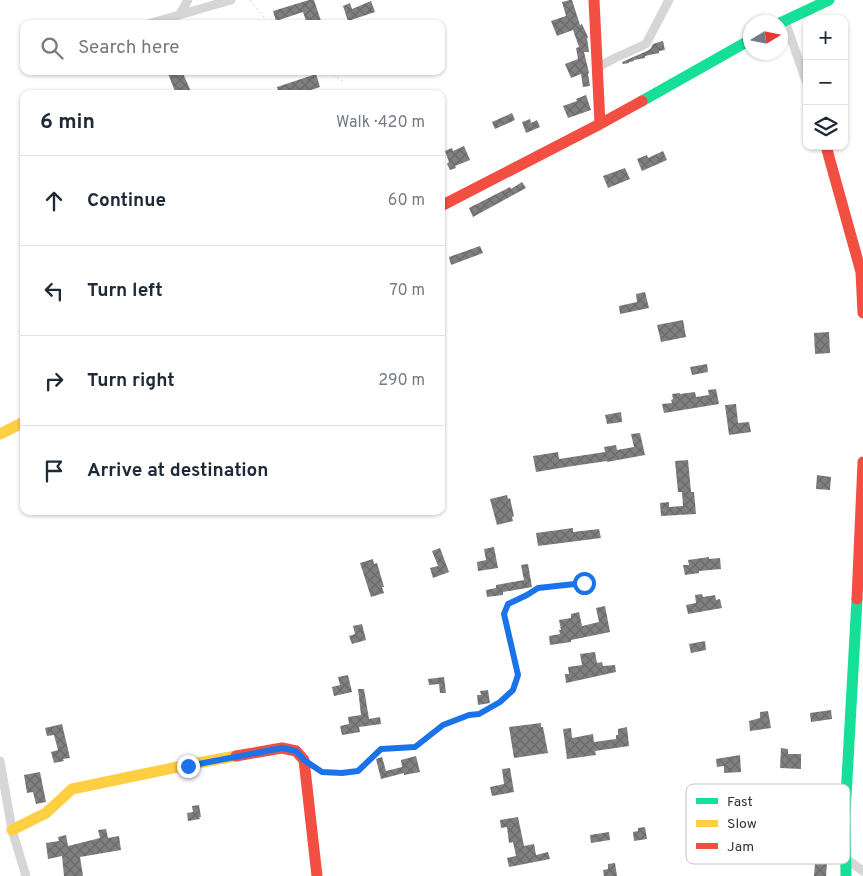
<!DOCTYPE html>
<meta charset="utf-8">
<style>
:root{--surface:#fff;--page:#f6f6f7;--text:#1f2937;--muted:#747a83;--line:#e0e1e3}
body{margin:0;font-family:Overpass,sans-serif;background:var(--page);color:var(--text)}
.controls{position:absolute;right:15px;top:15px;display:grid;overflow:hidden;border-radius:10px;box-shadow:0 1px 4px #0004}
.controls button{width:45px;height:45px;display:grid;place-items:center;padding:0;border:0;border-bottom:1px solid var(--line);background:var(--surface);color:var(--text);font:25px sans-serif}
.compass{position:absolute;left:743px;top:15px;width:45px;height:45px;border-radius:50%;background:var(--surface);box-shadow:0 1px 4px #0004;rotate:80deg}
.stop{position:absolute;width:15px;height:15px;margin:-11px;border:4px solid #1a73e8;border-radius:50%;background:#fff}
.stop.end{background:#1a73e8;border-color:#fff;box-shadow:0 1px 5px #0008}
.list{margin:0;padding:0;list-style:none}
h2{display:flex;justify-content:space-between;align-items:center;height:65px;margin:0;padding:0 20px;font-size:21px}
h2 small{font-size:16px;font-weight:400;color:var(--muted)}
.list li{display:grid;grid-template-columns:32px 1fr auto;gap:15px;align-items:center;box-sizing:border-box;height:90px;padding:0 20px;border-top:1px solid var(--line)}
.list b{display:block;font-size:19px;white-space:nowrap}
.list em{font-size:16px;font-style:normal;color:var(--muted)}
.icon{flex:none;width:28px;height:28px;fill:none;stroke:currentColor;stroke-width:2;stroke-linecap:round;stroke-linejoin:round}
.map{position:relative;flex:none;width:863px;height:876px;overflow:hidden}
.search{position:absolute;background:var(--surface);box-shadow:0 1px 4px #0004;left:20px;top:20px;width:425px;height:55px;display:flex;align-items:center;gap:12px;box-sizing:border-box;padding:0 18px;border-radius:10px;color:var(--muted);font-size:19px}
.panel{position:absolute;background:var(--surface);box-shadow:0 1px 4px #0004;left:20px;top:90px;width:425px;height:425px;border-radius:10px}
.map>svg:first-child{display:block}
.building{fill:url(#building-cross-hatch)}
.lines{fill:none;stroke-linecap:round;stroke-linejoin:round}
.path{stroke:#d4d4d4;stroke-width:1;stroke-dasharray:2.5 2.5;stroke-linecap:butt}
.street{stroke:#d6d6d6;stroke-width:9}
.fast{stroke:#16e098;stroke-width:11}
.slow{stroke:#ffcf43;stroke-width:11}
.jam{stroke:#f24e42;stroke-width:11}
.route{stroke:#1a73e8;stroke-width:6}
.key{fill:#fff;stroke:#c2c2c2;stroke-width:1}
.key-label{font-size:14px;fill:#323232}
</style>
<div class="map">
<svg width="863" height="876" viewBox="0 0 863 876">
<defs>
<pattern id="building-cross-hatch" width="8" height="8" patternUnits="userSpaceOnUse" patternTransform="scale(1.25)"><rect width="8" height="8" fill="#808080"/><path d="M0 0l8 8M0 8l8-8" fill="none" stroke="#696969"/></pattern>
</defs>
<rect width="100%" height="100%" fill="#fff"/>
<path class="building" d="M309,0H314L322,24H307L303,12L276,21L273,11Z
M570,0H572L580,25L582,24L588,37L587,38L589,52H584L589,73L588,74L590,86L583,87L581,74L571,78L565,64L578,59L576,48L579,47L573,30L557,36L551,21L566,16L562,2Z
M371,1L375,12L348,21L343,6L350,3L352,9Z
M663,41L665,50L659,51V53L645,56V58L634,60V61L629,62V63L623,64L622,62L649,50L651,48L653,44Z
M167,71H182L192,94H176Z
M316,74L320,87L299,94H279L277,87Z
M586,95L591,110L568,118L563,106L577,101L576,99Z
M512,113L515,120L495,129L492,122Z
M530,119L531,123L537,120L540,127L526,133L522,122Z
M464,146L470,160L455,166L456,168L450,170L447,164L449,162L445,151L452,148L453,151Z
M663,151L667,160L642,171L637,159L647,155L648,158Z
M625,168L630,179L608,188L603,176Z
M522,182L526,188L473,217L469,208L510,187L511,189Z
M480,246L483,253L451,265L449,257Z
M645,292L649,308L620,314L619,306L637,302L636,294Z
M683,320L686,337L661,342L657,325Z
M829,332L830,353L815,354L814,333Z
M707,364L708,372L692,375L690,367Z
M716,389L719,404L664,413L662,404L672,403L671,400L673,399L672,394L680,393V394L695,392L696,397L709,395L708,390Z
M736,404L738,423L749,422L751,432L729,435L725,405Z
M621,412L622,422L607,424L605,415Z
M640,433L645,455L607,462V461L566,467L536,472L533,456L558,452L559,459L605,452L604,447L616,445L617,450L634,447L631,434Z
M688,460L691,492H694L696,514L661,516L660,503L669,502V507L683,506L682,492H678L675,461Z
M817,475L831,477L830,490L816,489Z
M507,495L508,499L510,498L514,516L512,517L513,521L497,525L490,499Z
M573,528V532L599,529L601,538L538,546L536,533Z
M494,547L498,568L478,571L477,562L486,560L484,549Z
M440,548L449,572L433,578L430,568L438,566L432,551Z
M709,557V559L720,558L721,569L699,571V573L685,575L683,565H689L688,560Z
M373,559L374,564L377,563L384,587H382L384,593L371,597L360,563Z
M528,564L532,587L503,592V595L487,597L486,590L496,588V585L524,580L521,565Z
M702,594L703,597L715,595L716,600L720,599L722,608L688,614L686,605L696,603L695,595Z
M605,606L610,632L571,640V642L550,645L549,636L560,634L559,630H561L559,620L571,618V614L579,612L582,626L599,622L596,608Z
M362,624L366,640L352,644L349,636L355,634L353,626Z
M705,641L706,650L691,653L689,644Z
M595,652L597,663L602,662L603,666L615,665L616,672L566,683L565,674H569L568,667L582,665L580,654Z
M348,675L352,692L334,696L332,687L340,685L338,677Z
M444,677L446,693H440L439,684L429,685L428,679Z
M358,689H364L369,719L380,717L381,724L359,727L360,732L342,735L340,726L349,724L348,717L361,715Z
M488,690L490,703L478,705L477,695H481L480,691Z
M831,710L832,719L811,722L810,713Z
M768,711L771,728L750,731L749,721L760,718V712Z
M541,723V727H543L548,753L514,758L509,727Z
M62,724L70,758L63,759L64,761L54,763L51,752L58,750L54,735L47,736L45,728Z
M627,727L629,746L595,751L596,755L567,759L563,729L571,728L572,738L593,734L594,742L616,739V735H618V729Z
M781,748L788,749V754H801V769L780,768Z
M740,755L741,772L724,773V766L717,767L716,759Z
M416,756L420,772L404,775V773L381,779L376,759L382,757L386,771L402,767L401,760Z
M510,768L514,792L492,796L490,787L504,784L502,769Z
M40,772L46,802L36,804L33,792L27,793L24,775Z
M199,805L201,817H199L200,819L188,821L187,813L193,812L192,806Z
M518,817L524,846L534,844L536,855L548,852L550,859L509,867L507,858L516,856L513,842L509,843L507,827L501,828L500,820Z
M645,827L647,839L634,841L633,832L638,831V828Z
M106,829L108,838L119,836L121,850L80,857L83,876H64L62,856L48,859L46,843L59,841L58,837L66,835L68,846L100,838L98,830Z
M609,832L610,840L591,843L590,835Z
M816,850H828L826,876H814Z
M615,863L617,876H604L603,870L608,869V864Z"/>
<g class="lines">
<path class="path" d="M250,0L269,24
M329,71L345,83
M315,767L322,772L342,773L358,771L381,749L415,747L443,725L469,715L479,714L500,702L513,690L518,675L504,614L508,604L527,595L538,588L584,583"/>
<path class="street" d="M180,14L188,0
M785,21L807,84
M148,24L231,0
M598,67L615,58L646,44L669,0
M0,761L12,830L26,876
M845,858L863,871"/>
<path class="fast" d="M780,23L829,0
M642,101L750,40
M846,876L845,815L857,599"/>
<path class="slow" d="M0,434L24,422
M12,830L46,813L72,789L187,765L236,756"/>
<path class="jam" d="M594,0L600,124
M826,146L861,272L863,313
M441,206L600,124L642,101
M857,599L863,462
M236,756L282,748L296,751L304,760L317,876"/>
</g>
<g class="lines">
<path class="route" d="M188,766L282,748L296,751L304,760L322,772L342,773L358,771L381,749L415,747L443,725L469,715L479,714L500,702L513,690L518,675L504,614L508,604L527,595L538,588L584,583"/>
</g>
<rect x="686" y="784" width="164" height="80" rx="8" class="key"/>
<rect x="696" y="798" width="22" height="6" fill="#16e098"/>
<rect x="696" y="820" width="22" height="7" fill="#ffcf43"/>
<rect x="696" y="843" width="22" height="6" fill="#f24e42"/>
<g class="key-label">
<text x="727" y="806">Fast</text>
<text x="727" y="828">Slow</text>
<text x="727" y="851">Jam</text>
</g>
</svg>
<div class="controls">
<button>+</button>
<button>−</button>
<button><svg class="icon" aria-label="layers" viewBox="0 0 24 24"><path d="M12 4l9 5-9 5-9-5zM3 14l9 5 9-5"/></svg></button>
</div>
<svg class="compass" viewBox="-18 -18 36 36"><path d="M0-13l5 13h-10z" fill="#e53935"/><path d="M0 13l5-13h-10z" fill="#747a83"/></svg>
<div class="stop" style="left:584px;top:583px"></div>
<div class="stop end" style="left:188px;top:766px"></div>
<div class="search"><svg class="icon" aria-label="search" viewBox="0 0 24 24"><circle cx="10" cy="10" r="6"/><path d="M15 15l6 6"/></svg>Search here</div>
<section class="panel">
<h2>6 min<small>Walk · 420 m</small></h2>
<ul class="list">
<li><svg class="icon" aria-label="ahead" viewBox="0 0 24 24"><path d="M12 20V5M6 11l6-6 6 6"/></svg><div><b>Continue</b></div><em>60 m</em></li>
<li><svg class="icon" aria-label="left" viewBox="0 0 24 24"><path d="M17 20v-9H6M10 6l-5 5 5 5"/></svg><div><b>Turn left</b></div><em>70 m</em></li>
<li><svg class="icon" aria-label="right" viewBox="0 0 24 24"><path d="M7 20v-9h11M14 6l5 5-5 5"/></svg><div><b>Turn right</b></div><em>290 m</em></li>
<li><svg class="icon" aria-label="arrive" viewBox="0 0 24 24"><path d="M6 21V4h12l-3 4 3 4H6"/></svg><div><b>Arrive at destination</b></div></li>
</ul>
</section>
</div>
